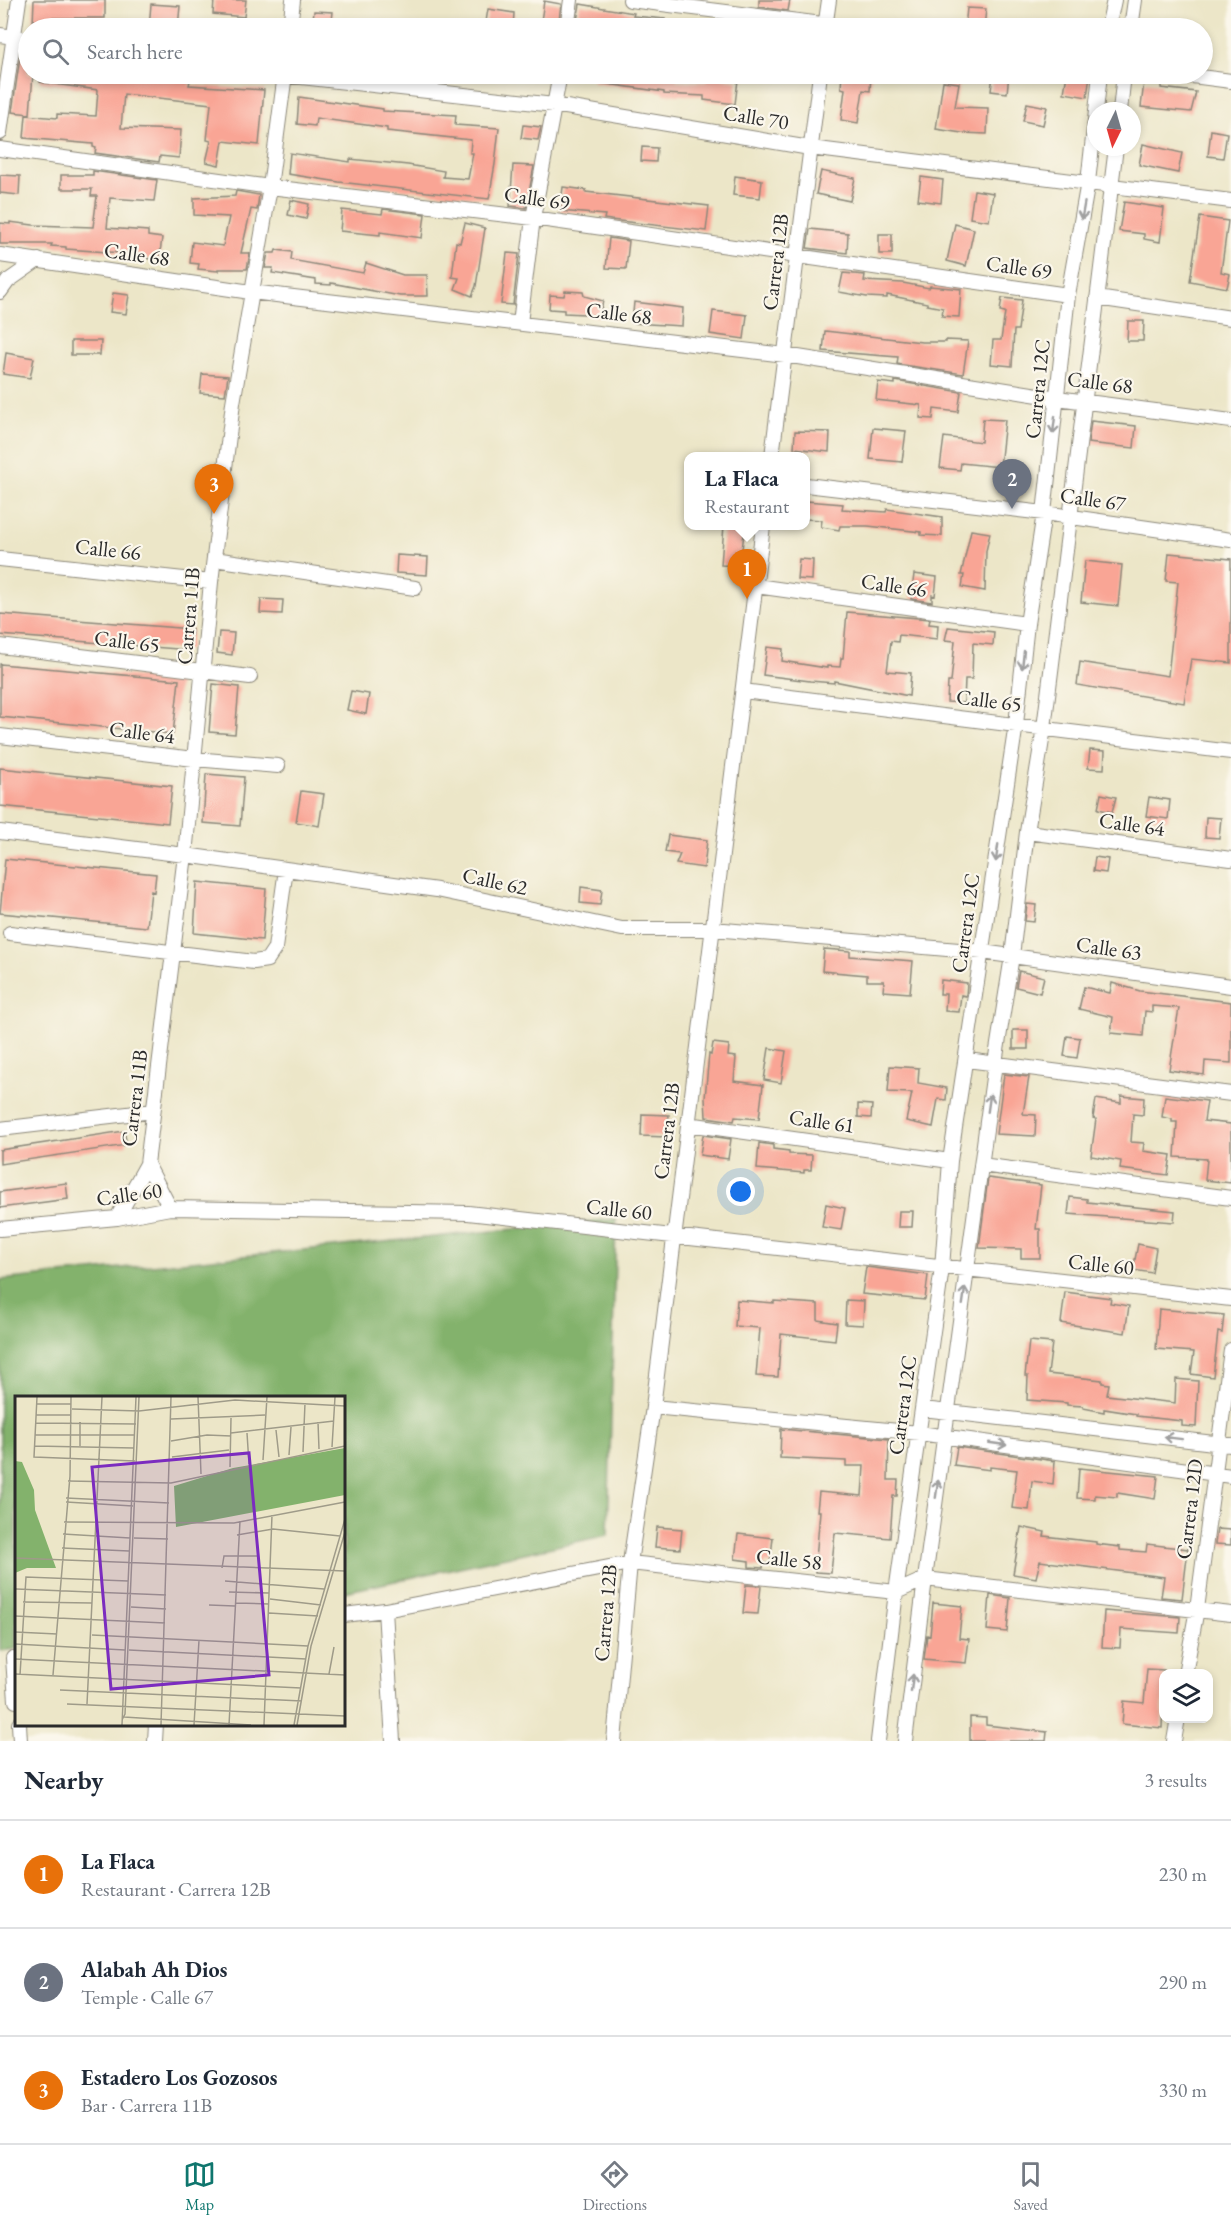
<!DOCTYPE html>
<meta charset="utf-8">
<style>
:root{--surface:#fff;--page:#f6f6f7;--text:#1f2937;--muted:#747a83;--line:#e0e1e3;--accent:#0f766e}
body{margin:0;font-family:"EB Garamond",serif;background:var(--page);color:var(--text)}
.controls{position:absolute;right:18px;bottom:18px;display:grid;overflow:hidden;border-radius:12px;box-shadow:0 3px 9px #0003}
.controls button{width:54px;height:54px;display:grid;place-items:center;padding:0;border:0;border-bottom:2px solid var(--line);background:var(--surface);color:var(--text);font:30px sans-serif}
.compass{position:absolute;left:1087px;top:102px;width:54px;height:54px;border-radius:50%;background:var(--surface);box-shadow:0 3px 9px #0003;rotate:185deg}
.you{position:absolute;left:741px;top:1192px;width:21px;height:21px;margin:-15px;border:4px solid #fff;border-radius:50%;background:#1a73e8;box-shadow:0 0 0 9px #1a73e833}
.badge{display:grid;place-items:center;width:39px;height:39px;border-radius:50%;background:var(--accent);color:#fff;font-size:20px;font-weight:700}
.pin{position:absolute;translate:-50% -50px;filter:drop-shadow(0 2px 3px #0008)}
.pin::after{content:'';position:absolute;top:32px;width:21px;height:18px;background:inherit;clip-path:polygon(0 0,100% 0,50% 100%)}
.popup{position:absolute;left:684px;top:452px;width:126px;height:78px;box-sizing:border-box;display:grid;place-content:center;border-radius:12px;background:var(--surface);filter:drop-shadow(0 2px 4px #0005);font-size:20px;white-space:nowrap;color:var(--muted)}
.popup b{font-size:22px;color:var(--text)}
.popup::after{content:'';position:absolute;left:50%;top:100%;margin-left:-12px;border:12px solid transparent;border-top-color:var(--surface)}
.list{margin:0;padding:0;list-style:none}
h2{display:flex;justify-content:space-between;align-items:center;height:78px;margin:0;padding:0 24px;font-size:26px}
h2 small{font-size:20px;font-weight:400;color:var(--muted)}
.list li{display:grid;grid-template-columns:39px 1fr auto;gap:18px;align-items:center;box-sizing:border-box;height:108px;padding:0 24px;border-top:2px solid var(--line)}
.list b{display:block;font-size:22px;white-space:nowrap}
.list p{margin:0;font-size:20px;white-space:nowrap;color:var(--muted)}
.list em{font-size:20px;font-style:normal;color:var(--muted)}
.icon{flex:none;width:33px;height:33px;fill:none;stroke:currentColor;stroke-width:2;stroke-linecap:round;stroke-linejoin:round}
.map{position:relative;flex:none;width:1231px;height:1741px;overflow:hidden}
.search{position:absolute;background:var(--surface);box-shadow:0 3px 9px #0003;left:18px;right:18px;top:18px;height:66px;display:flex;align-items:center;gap:15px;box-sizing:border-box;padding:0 21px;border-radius:33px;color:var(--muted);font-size:22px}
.sheet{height:402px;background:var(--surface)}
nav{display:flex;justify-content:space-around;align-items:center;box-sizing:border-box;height:84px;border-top:2px solid var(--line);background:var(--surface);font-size:16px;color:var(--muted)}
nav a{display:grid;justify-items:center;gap:3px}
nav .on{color:var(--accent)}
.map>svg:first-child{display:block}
.forest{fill:#83b26c;stroke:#576e4c;stroke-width:1.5}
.building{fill:#f9a595}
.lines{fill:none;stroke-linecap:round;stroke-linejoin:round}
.minor-casing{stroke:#8c887a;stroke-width:16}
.minor{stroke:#fff;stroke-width:14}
.oneway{stroke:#a0a0a0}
.labels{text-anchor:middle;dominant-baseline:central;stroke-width:4.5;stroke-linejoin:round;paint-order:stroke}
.street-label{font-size:21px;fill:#2b2b2b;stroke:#fbf7ec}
.inset-road{fill:none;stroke:#9f9b89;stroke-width:1.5}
.view{fill:#7b2cbf;fill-opacity:0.15;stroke:#7b2cbf;stroke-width:3}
.inset-edge{fill:none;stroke:#2b2b2b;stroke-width:3}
</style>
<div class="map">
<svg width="1231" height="1741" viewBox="0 0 1231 1741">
<rect width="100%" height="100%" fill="#fbf7ec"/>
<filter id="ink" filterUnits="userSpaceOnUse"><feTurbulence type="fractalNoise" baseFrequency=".0167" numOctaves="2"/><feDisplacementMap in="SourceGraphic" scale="12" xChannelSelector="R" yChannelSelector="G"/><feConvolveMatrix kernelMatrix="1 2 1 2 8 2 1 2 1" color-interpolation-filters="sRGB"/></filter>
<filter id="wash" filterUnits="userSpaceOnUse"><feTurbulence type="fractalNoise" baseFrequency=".008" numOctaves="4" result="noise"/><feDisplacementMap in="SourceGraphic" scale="24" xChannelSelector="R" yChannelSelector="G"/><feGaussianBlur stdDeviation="1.35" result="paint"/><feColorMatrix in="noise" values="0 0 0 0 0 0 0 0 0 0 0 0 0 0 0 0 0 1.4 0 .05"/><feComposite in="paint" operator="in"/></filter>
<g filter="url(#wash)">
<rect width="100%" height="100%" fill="#ece6c8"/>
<path class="forest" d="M616,1219L608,1535L344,1592V1398H16V1649L0,1651V1280Z"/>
<g id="blocks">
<path class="building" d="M34,0H105V18H52V25L33,24Z
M214,0H246L244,17L213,14Z
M759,0H790L788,11L759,7Z
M544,1L561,4L558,28H540Z
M151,4L180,6L178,28H149Z
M580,4L634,13L633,16L665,19L664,28H622L594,24L593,28L576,26Z
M967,8L986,9L984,28H965Z
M488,9L514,13L513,28H485Z
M314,11L333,12L331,28H312Z
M20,57L28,58V74H33L30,114L12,112Z
M41,74H134L190,81L189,85L264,90L259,145L223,141L219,165L206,162L211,141L207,140L211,104L124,94L121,128L181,130L179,158L160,156L159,162L95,153L96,148L93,147V144L24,138L26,115L57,118V114L96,116L98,90L40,82Z
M594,74H677V81L706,82L707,76L738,80L735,104L704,100V96L664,94V92L593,82Z
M842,74H871L870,91L863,90L858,123L841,120L845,89L841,88Z
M993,74H1009L1007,93L991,91Z
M1067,74L1090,75L1087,97L1064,93Z
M943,81L959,83L955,107L988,108L987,134L962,133L936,129Z
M1144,82L1161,84V88L1196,92L1191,112L1141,107Z
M299,97L383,109V111L456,115L455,125L499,128L495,164L489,199L339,182L288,174L290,153L350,162V159L408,165L444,171L443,177L468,179L473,153H470L471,140L387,131V128L316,118L315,126L297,124Z
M1027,103L1047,107L1043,125L1023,121Z
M523,125L541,127L538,140L521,138Z
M1211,130L1227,133L1223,158L1208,156Z
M1143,144L1182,153L1178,173L1139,165Z
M642,147L657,148L656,162L641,161Z
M513,165L534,166L526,208L510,206Z
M93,171L157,180L154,201L110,198L107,228L148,231V236L162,238L159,260L135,257L136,254L66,249V247L51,246L52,244H0V223L10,224V222L33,225L93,227L97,196H91L92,189H61V175H93Z
M821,171L855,178L850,201L816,194Z
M0,175L20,176L19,195L0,193Z
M735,176L762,180L760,198L733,195Z
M921,177L943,180L941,203L918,200Z
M563,187L586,190V192L709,206L706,231L611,220L604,219L605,215L560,211Z
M974,190L993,193L989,221L970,218Z
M236,191L259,195L257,210L251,209L241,253H250L247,269H218V271L198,269L199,264L190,263L192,242L223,246L229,217L194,215V198L235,196Z
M291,200L309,204L306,219L288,215Z
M1124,202L1164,208L1160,242L1144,239V234L1119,231Z
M383,209L425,214L422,238L380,232V235L340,231L342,210L382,214Z
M1200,217L1228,221L1221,272L1230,274L1227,288L1190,281Z
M465,223L485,228L476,286L472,296L455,289L459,278L452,277L456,242L460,243Z
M955,224L974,229L966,266L947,261Z
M810,229L848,233L847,253L807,248Z
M879,234H892V254H879Z
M609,238L629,241L626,269L606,268Z
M276,250L292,252L291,260L363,273L366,263L403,275H427L428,296H400L331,283V285L316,284V280L272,273L273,268H265L268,253H275Z
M507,253L519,254L513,305L501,304Z
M843,273L865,275L864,281L903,283L929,288L930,286L961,289L959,317L942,316L943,308L927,305V303L887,295V298L867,297L839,292Z
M565,291L583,292L584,296L603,301L599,317L585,314L564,313V310L549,309L550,295L564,296Z
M113,293L129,295L126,314L110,312Z
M1002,298L1022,300L1018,330H1014L1012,366L991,364L993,340H1001L1005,312L1000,311Z
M634,302L683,308L682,326L632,323Z
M713,311L747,315L744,339L710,334Z
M1128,321H1144L1143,341H1127Z
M825,331L922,342H946V340L968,341L963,374L897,364L898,357L823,351Z
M71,341H101L100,355H71Z
M6,353L34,358L30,378L3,374Z
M202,374L228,376L225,395L200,393Z
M895,381L961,392L958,412L934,409L933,419L920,418L921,405L876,400L878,382L895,384Z
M983,419L1005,420L1000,467L961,463L960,470L940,468L944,437L981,442Z
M1091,421L1136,426L1134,448L1088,443Z
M873,428L906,431L902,462L870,459Z
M795,431L830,432L829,452L794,448Z
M806,501L843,504L842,509L886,512L887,509L942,517V536L921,535V532L868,526H840L839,530L821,527L822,520L806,519Z
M724,525H745L740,566L721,565Z
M971,530L990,533L986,551L985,591L962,587L964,575H961Z
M1169,553L1231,559V663L1191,659L1184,703L1077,685L1080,662L1168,676L1178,582L1166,581Z
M397,555L428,557L427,575L396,573Z
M799,559L813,560L812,580L797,579Z
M1085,561L1122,565L1118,606L1081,602Z
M914,574L937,577L935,596L932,595V602L911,599Z
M261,599L283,600L282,614L260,613Z
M847,612L930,619L929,624L938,625L937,639L899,635L898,642L891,641L887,671L911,673L909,696L834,681V683L810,681L763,675L767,647L783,649L782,661L827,668V666L840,667L841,658H843Z
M0,614L192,629L190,650L0,635Z
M948,627L994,632L993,645L973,643L972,679H965L964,703L947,702L948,682H951L955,641L945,640Z
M219,632L234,633L232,655L217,653Z
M0,664L179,680L173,734L0,717Z
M213,684L239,687L235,734L209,732Z
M351,691L369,694L366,714L347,710Z
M1090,750L1105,751L1104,769L1088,768Z
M0,768L172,786L168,823L0,806Z
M206,774L244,777L240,826L203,823Z
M301,791L324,794L319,826L296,822Z
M1101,794L1116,797L1112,812L1098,809Z
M1149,797L1170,800L1168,819L1146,816Z
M1206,817L1221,818L1219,838L1205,837Z
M668,835L707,840L704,868L676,864L680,854L665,852Z
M1095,857L1108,859L1106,873L1093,871Z
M5,859L156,874L154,892L151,891L147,927L0,913Z
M197,882L266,889L262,940L194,933Z
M581,887L602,890L600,905L580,903Z
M1027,904L1036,905L1034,922L1025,921Z
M824,949L850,951V956L913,961L910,993L883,991L884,981H867V975L822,971Z
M1019,971L1044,977L1040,993L1016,987Z
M941,980L967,983L966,996L961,995L959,1012L945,1011L946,994H940Z
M1112,983L1140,991L1231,1002V1063L1205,1061L1204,1075L1169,1070L1179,1008L1152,1006V1012L1145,1011L1143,1036L1111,1033L1113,1017L1079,1009L1084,987L1110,993Z
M1013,1030H1028V1049H1013Z
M1067,1036L1080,1038L1077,1058L1064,1056Z
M713,1043L729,1045L728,1056L736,1057L734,1081L763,1085L759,1119L735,1117L734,1121L706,1117L705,1098L709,1054L711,1055Z
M769,1048L786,1051L781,1083L764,1080Z
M890,1066L919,1068L918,1083L947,1088L946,1100L938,1099L933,1127L906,1121L912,1093L888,1092Z
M1004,1074L1029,1077L1023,1114L1036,1115L1035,1136L996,1134Z
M1121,1096L1144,1098L1143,1115L1133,1114L1131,1142L1144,1143L1143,1151L1171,1155L1168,1175L1120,1169L1121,1161L1091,1156L1096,1119L1093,1118L1096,1099L1121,1103Z
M1165,1096L1207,1101L1204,1121L1231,1124V1183L1205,1180L1207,1159L1175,1157L1177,1122H1172V1119L1162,1117Z
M858,1104L872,1105L871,1118L858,1117Z
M642,1114L669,1115L667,1137L641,1136Z
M124,1131L127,1145L0,1164V1150Z
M703,1135L731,1139L728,1159L700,1155Z
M759,1143L773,1145V1149L789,1151V1154L812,1155L811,1170H804V1173L757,1169Z
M988,1178L1041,1185L1036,1229H1040V1258H1021V1249L979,1248Z
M66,1183L68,1199L0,1208V1192Z
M1070,1197L1087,1199V1202L1175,1211L1174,1222L1068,1214Z
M826,1204L845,1208L841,1230L822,1227Z
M899,1211H913L912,1227H898Z
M1138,1244L1156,1248L1152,1273L1133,1270Z
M866,1267L928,1275L925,1300L862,1294Z
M1065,1292L1111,1298L1110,1303L1129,1306L1125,1333L1061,1323Z
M737,1300L774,1303V1301L818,1304V1320L837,1323L835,1340L781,1334L778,1377L756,1376L760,1328L735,1326Z
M846,1300L864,1301L863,1325L845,1324Z
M1159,1309L1224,1315L1222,1333L1218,1332L1213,1377L1191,1374L1194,1352L1156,1349Z
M1029,1341L1052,1343L1048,1374L1102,1380V1383L1109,1384L1107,1395L1175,1403L1176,1379L1198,1381L1196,1427L1182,1426V1421L1136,1416V1414L1104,1409V1412L1083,1408V1406L1067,1405V1403L1027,1400L1028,1376H1025Z
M781,1429L889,1439L888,1480H898L897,1496H893L890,1538L835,1533L831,1573L815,1572L820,1511H817L819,1492L862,1496L864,1466H846V1461L780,1458Z
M957,1447L1055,1461L1053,1484L1032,1481L1029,1510L1012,1508L1017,1470L990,1467V1470L954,1465Z
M1079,1468L1158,1476L1155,1499L1117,1493V1497L1095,1495V1499L1077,1498Z
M657,1527L682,1529L680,1549L655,1547Z
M1021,1527L1045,1532L1044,1536L1096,1542V1544L1120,1547V1550L1146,1552L1147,1544L1188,1549L1182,1599L1161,1597L1164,1577L1040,1561L1036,1578L1013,1574Z
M1217,1529L1231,1530V1545L1215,1544Z
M738,1534L773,1538L770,1564L764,1563L763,1568L749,1567V1561L735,1559Z
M746,1585L761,1586L758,1614L743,1613Z
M990,1595L1010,1598L1007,1632L987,1630Z
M933,1603L962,1606L959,1638L969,1639L966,1663L924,1659L927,1635L930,1636Z
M1104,1611L1180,1617L1179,1633L1121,1629L1120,1648L1102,1647Z
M1147,1669L1164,1670L1162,1728L1122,1724L1124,1701L1144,1703Z
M970,1717L986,1718V1725L1047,1732L1046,1741H970Z"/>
</g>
</g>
<g filter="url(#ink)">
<use href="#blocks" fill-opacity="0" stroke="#8c887a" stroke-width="1.5"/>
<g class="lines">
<defs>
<path id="minor" d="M630,0L854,28
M290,28L293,0
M567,28L571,0
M825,28L829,0
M1108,28L1114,0
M1131,28L1135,0
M0,35L28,39
M274,74L554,105L810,148L1231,201
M1177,74L1231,81
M1096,111L1100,74
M1120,111L1124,74
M0,133L19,0
M0,149L270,187L533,218L1068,295
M0,255L251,292L785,355L1057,398L1231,421
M0,292L8,281L38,260
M1097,298L1231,318
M520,323L533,218L560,74
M772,456L820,74
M806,485L1044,513L1231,540
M0,559L211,582
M214,559L415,588
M756,586L1027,624
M0,646L250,677
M743,691L1231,752
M0,736L194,759L278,766
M0,832L185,855L437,890L622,929H713L982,952L1231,986
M1027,832L1231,859
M10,933L254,962L267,960L275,948L286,869
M967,1060L1231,1094
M688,1124L950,1161
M0,1129L153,1111
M147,1164L170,1208
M981,1165L1231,1198
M117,1218L147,1164L185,855L211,582L233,403L270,187L285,74
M0,1229L117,1218L170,1208L468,1213L1231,1299
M653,1407L919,1433L1231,1476
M923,1409L1231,1445
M385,1610L393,1741
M344,1615L385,1610L630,1563L896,1592L925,1579L1231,1614
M13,1658L16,1701
M1185,1674L1197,1609L1231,1350
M19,1724L20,1741
M155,1741L156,1724
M614,1741L630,1563L653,1407L763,526
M878,1741L896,1592L942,1268L950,1161L1016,724L1027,624L1044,513L1068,295L1088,182L1096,111
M905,1741L925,1579L995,1063L1012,956L1027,832L1044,728L1116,147
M1174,1741L1178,1718"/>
</defs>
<use href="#minor" class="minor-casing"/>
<use href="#minor" class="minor"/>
</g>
<defs><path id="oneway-shaft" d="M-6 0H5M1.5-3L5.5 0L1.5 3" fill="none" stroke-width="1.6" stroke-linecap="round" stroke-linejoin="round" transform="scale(1.5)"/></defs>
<g class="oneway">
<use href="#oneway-shaft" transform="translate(1083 211) rotate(100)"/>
<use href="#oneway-shaft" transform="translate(1054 425) rotate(97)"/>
<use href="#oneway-shaft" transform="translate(1023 660) rotate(96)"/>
<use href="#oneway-shaft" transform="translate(997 853) rotate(98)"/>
<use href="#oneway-shaft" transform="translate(989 1103) rotate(-82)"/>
<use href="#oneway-shaft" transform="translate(964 1296) rotate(-82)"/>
<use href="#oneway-shaft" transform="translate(1173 1438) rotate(-173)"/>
<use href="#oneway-shaft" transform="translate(998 1444) rotate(8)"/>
<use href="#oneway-shaft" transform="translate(937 1489) rotate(-82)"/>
<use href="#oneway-shaft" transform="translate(912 1683) rotate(-83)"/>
</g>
</g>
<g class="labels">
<g class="street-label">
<text transform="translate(756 117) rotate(9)">Calle 70</text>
<text transform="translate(537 198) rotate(8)">Calle 69</text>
<text transform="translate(137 254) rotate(8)">Calle 68</text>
<text transform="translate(775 262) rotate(-83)">Carrera 12B</text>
<text transform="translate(1019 267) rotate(8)">Calle 69</text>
<text transform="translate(619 313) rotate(7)">Calle 68</text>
<text transform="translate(1100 382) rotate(7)">Calle 68</text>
<text transform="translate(1037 389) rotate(-84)">Carrera 12C</text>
<text transform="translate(1093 499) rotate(8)">Calle 67</text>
<text transform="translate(108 549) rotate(6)">Calle 66</text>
<text transform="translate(894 585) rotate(8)">Calle 66</text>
<text transform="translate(188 616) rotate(-85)">Carrera 11B</text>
<text transform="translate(127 641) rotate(7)">Calle 65</text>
<text transform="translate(989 700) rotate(7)">Calle 65</text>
<text transform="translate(142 732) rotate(7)">Calle 64</text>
<text transform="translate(1132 824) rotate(8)">Calle 64</text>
<text transform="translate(495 881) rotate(12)">Calle 62</text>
<text transform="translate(965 923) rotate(-82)">Carrera 12C</text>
<text transform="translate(1109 948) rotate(8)">Calle 63</text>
<text transform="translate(134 1098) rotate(-83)">Carrera 11B</text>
<text transform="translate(822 1121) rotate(8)">Calle 61</text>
<text transform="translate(666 1131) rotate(-83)">Carrera 12B</text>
<text transform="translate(129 1194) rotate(-8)">Calle 60</text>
<text transform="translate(619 1209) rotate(6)">Calle 60</text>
<text transform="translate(1101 1264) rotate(6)">Calle 60</text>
<text transform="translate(902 1405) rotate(-82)">Carrera 12C</text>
<text transform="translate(1189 1509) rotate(-83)">Carrera 12D</text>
<text transform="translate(789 1559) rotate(6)">Calle 58</text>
<text transform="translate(605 1613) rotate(-85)">Carrera 12B</text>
</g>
</g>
<g transform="translate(15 1396)">
<rect width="330" height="330" fill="#ece6c8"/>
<path d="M330,52V99L161,131L159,90L218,72ZM0,65L7,66L19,94L20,114L41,172H12L0,177Z" fill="#83b26c"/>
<path class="inset-road" d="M22,1L19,61L120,65M183,1L186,78M22,8H56M57,13L124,15L220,4L330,10M21,19H56M156,23L250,19M303,26L304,53M21,27L121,28M261,34L264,61M216,37L319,25M232,37L234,68M20,39H119M156,45L192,39L216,40M20,50L119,52M65,50V26M317,51L320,1M288,56L290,7M274,59L276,31M157,61L214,54M248,64L252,1M215,71L216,22M53,85L156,87L330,50M51,102L154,107M51,106L118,110M49,126L219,127L330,106M48,138L115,142M222,139L258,133L325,140M119,142L153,143M47,152L114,155M0,162L330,175M207,172L209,160H242M210,185L309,193M1,193L151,199M214,196L254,197M255,203L306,209M8,206L77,207M220,207L254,208M194,209L220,210M116,211L151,213M254,217L303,220M0,220L150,227M0,236L42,238M77,239L293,250M0,248L110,254M114,254L291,263M0,263L330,279M0,278L286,292M314,278L319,251M5,279L11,181L113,185M38,279L55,80L56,1M45,294L287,305M52,308L330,320M72,308L87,1M109,321L236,329M107,324L110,318L124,1M107,329L121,1M146,329L156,1M179,329L184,244M214,329L225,125M249,329L257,119M279,329L293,250L330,123M282,329L296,250L330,136"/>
<path class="view" d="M234,57L254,279L96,293L77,71Z"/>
<rect width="330" height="330" class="inset-edge"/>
</g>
</svg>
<div class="controls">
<button><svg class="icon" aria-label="layers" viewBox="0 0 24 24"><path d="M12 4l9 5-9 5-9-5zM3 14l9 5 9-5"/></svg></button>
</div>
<svg class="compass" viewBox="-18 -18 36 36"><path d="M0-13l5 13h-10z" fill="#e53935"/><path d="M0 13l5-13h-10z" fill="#747a83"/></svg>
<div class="you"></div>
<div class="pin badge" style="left:747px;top:599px;background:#e8710a">1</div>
<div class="popup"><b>La Flaca</b>Restaurant</div>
<div class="pin badge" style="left:1012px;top:509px;background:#6b7280">2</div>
<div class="pin badge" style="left:214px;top:514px;background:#e8710a">3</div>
<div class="search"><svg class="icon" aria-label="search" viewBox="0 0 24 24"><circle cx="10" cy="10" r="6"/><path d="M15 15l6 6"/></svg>Search here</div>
</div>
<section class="sheet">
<h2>Nearby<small>3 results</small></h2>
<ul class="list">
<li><span class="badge" style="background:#e8710a">1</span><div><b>La Flaca</b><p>Restaurant · Carrera 12B</p></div><em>230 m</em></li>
<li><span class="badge" style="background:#6b7280">2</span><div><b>Alabah Ah Dios</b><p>Temple · Calle 67</p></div><em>290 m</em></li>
<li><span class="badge" style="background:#e8710a">3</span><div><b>Estadero Los Gozosos</b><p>Bar · Carrera 11B</p></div><em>330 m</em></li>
</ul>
</section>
<nav>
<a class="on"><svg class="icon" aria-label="map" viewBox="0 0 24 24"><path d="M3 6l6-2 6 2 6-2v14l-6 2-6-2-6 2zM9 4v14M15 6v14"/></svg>Map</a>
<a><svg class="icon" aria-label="directions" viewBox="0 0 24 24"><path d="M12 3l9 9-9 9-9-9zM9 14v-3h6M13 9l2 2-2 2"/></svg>Directions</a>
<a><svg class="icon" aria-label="saved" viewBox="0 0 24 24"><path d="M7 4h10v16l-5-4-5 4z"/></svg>Saved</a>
</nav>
